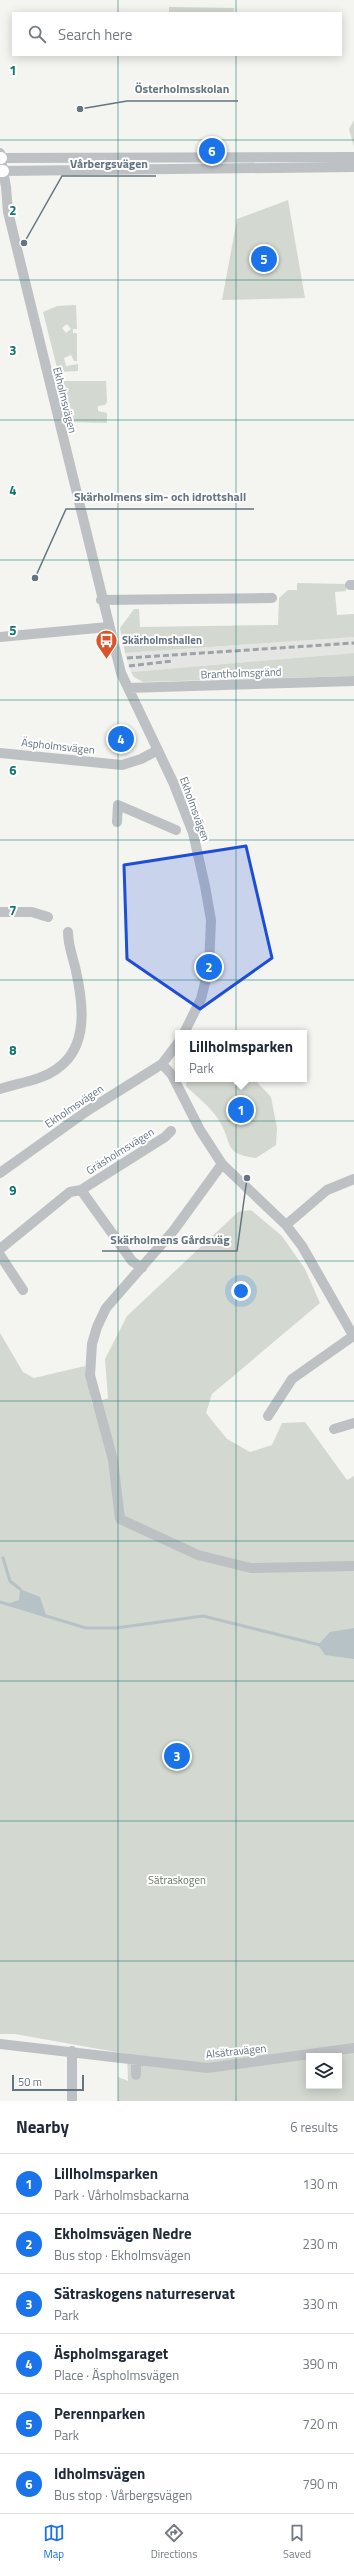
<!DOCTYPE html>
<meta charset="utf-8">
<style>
:root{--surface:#fff;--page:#f6f6f7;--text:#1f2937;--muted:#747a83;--line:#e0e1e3;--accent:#1a73e8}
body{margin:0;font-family:"Titillium Web",sans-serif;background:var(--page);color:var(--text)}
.controls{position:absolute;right:12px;bottom:12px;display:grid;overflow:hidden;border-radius:0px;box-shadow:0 2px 10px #0003}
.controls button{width:36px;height:36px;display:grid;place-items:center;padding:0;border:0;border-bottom:1px solid var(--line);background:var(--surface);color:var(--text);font:20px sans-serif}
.scale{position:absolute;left:12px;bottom:10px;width:72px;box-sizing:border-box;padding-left:4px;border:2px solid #647480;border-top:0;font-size:11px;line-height:14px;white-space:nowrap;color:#647480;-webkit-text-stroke:3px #fff;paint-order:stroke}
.you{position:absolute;left:241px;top:1291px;width:14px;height:14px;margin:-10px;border:3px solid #fff;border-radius:50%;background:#1a73e8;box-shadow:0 0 0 6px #1a73e833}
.badge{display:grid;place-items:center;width:26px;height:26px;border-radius:50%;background:var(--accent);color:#fff;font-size:13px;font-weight:700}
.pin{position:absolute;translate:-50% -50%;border:2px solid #fff;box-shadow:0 1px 4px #0006}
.popup{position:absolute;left:175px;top:1030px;width:132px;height:52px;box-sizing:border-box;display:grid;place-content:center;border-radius:0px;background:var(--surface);filter:drop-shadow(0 1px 3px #0005);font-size:13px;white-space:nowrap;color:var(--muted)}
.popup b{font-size:15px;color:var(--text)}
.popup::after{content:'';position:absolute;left:50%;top:100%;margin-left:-8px;border:8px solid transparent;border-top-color:var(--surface)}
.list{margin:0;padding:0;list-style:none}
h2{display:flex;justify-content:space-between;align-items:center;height:52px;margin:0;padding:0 16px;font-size:17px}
h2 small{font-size:13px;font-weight:400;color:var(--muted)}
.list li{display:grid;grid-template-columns:26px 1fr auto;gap:12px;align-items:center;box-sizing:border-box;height:60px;padding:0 16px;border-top:1px solid var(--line)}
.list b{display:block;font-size:15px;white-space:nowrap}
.list p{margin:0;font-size:13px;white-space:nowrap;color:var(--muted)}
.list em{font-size:13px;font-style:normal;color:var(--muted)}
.icon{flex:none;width:22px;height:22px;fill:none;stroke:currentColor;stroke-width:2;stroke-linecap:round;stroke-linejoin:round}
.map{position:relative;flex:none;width:354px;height:2101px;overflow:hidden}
.search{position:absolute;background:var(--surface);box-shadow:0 2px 10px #0003;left:12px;right:12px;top:12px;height:44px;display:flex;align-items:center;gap:10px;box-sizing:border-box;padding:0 14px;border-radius:0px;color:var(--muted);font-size:15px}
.sheet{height:412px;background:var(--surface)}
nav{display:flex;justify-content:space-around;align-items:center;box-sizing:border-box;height:56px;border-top:1px solid var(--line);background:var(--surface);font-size:11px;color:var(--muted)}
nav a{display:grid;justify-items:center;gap:2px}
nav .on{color:var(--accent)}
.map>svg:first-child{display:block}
.built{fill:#e5e6e4}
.green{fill:#d3d9d0;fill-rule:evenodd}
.water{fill:#b7c2c7}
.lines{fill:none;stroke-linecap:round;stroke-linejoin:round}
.stream{stroke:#b7c2c7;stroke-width:3}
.major-casing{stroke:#b0b5b8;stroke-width:14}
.minor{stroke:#bdc1c4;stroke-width:10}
.major{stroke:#fff;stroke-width:12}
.rail{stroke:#9ca3a8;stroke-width:3;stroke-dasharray:6 3;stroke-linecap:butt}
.marked{fill:#1d4ed8;fill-opacity:0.2;stroke:#1d4ed8;stroke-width:3;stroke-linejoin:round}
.grid{fill:none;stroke:#0f766e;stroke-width:1;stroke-opacity:0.55}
.labels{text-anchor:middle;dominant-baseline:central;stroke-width:4;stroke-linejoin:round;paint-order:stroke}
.street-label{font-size:11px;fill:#647480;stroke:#fff}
.poi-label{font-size:11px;font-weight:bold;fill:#647480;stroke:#fff;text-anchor:start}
.park-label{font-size:11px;fill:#677863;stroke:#fff}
.grid-label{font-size:13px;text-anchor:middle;font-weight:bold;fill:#0f766e;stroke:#fff;stroke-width:4;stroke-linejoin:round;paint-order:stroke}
.leader{fill:none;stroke:#647480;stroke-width:1.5}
.callout-dot{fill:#647480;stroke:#fff;stroke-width:1.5}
.callout-label{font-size:12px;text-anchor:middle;font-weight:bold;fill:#647480;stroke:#fff;stroke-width:4;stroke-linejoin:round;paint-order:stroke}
</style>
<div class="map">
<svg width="354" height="2101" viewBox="0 0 354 2101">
<rect width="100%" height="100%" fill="#f4f4f0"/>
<path class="built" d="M354,637V653L131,672L125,653Z"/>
<path class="green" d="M169,7L234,8V13H169Z
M354,120V147L349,129Z
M288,200L305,298L222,300L237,219Z
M76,305L77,329H73V333H77V361H74L71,355L64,358L66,366L78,364V371L58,372L43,312L57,306ZM67,324L71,329L66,333L62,328Z
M59,381H106L107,402L105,405L98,406V411L107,413V423L70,422Z
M297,583L346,584V591L335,592L337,615L354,614V637L125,653L120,628L134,609H139L140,627L278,625L279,598L288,590H297Z
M354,653V676L143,682L134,677L131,672Z
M187,1079L255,1080L271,1097L277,1128L276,1145L256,1158C223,1154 233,1144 220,1122C213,1109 197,1097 186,1086Z
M251,1210L282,1236L305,1269L320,1303L212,1394L206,1413L227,1439L250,1452L272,1445L282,1423L305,1422L347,1480L354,1476V2101H118V2077L128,2081L127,2054L15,2034H0V1333L23,1372L34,1378L85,1366L92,1404L108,1398L105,1359L127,1316L238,1212ZM309,2056H339V2086H309Z"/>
<path class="water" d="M20,1589L40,1597L47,1618L7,1604L19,1600Z
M354,1628V1659L325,1655L318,1645L330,1632Z"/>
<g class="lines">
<path class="stream" d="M3,1558L10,1581L20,1589
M0,1602L86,1628H116L203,1616L320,1645"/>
<defs>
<path id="major" d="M0,158H1
M0,171H3"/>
</defs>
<use href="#major" class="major-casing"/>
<path class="minor" d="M0,153L6,187L8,212L121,673L173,782L193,833L205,886L211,920L209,967L201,999L184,1033
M1,158L354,157
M3,171L354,167
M350,585H354
M101,600L272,598
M0,637L108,627
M128,688L354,681
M0,753L122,765L141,759L158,750
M117,822L118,805L176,830
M0,912H32L48,917
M162,1064L172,1075L200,1130L222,1164L286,1225L302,1246L354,1337
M0,1089C18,1083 43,1080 58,1068C89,1046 83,1003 76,971C73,957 68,946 68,932
M222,1164L174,1230L106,1308L97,1327L92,1344L90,1375L113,1460L120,1519L198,1555L251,1568L354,1566
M0,1173L87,1111L162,1064L178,1043
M81,1190L132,1261L142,1268
M286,1225L327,1190L354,1179
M0,1249L70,1192L81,1190L165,1137L171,1131
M0,1255L23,1290
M268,1416L292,1379L353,1336
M334,1429L354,1423
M0,2044L207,2068L354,2048
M72,2051V2101
M136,2061V2075"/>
<use href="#major" class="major"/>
<path class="rail" d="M127,658L354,643
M129,666L172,661"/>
</g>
<path class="marked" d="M246,846L272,958L200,1009L127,959L124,865Z"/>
<path class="grid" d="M118,0V13M236,0V13M118,55V2101M236,55V2101M0,140H354M0,280H354M0,420H354M0,560H354M0,700H354M0,840H354M0,980H354M0,1121H354M0,1261H354M0,1401H354M0,1541H354M0,1681H354M0,1821H354M0,1961H354"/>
<defs>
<symbol id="bus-pin" viewBox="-11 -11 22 30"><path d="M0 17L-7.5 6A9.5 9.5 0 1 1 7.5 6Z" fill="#db5429" stroke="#fff"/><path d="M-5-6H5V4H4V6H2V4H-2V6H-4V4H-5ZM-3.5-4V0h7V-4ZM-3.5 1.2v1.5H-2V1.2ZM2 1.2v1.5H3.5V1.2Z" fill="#fff"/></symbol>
</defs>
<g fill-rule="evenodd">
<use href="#bus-pin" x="94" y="628" width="25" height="34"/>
</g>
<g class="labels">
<g class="street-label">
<text transform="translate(65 400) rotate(76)">Ekholmsvägen</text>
<text transform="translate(241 673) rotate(-2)">Brantholmsgränd</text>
<text transform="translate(58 746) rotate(6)">Äspholmsvägen</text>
<text transform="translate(195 809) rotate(70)">Ekholmsvägen</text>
<text transform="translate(74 1106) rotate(-34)">Ekholmsvägen</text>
<text transform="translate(120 1151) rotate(-32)">Gräsholmsvägen</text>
<text transform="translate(236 2051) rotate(-6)">Alsätravägen</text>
</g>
<g class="poi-label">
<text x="122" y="640">Skärholmshallen</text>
</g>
<g class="park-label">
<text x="177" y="1880">Sätraskogen</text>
</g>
</g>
<g class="grid-label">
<text x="13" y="75">1</text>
<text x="13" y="215">2</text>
<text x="13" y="355">3</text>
<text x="13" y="495">4</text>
<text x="13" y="635">5</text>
<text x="13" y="775">6</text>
<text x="13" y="915">7</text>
<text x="13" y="1055">8</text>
<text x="13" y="1195">9</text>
</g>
<path class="leader" d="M80 109L127 101H238M24 243L62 176H156M35 578L66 509H254M247 1178L237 1251H102"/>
<g class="callout-dot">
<circle cx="80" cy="109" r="4"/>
<circle cx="24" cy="243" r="4"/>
<circle cx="35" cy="578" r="4"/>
<circle cx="247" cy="1178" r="4"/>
</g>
<g class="callout-label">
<text x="182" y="93">Österholmsskolan</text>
<text x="109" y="168">Vårbergsvägen</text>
<text x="160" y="501">Skärholmens sim- och idrottshall</text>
<text x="170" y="1244">Skärholmens Gårdsväg</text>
</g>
</svg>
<div class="controls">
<button><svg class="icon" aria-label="layers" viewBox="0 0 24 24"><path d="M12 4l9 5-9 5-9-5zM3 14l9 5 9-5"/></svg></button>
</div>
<div class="scale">50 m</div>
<div class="you"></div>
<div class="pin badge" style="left:241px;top:1110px">1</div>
<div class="popup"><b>Lillholmsparken</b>Park</div>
<div class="pin badge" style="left:209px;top:967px">2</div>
<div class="pin badge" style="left:177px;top:1756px">3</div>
<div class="pin badge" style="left:121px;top:739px">4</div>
<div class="pin badge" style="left:264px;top:259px">5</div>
<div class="pin badge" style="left:212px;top:151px">6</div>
<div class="search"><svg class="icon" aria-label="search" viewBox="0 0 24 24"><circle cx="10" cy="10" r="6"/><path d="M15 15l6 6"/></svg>Search here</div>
</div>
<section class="sheet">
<h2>Nearby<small>6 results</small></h2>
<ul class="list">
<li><span class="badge">1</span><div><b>Lillholmsparken</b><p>Park · Vårholmsbackarna</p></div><em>130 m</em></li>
<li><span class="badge">2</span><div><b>Ekholmsvägen Nedre</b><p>Bus stop · Ekholmsvägen</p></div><em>230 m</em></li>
<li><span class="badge">3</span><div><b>Sätraskogens naturreservat</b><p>Park</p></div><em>330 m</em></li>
<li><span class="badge">4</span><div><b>Äspholmsgaraget</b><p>Place · Äspholmsvägen</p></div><em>390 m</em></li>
<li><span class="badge">5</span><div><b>Perennparken</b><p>Park</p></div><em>720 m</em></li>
<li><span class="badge">6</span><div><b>Idholmsvägen</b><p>Bus stop · Vårbergsvägen</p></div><em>790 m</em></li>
</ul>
</section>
<nav>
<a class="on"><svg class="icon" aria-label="map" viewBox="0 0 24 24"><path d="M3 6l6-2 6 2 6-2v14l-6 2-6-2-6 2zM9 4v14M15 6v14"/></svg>Map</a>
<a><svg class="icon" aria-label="directions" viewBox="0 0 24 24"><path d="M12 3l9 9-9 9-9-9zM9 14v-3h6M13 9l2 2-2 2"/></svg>Directions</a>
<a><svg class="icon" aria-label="saved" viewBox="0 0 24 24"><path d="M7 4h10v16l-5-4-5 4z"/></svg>Saved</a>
</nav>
